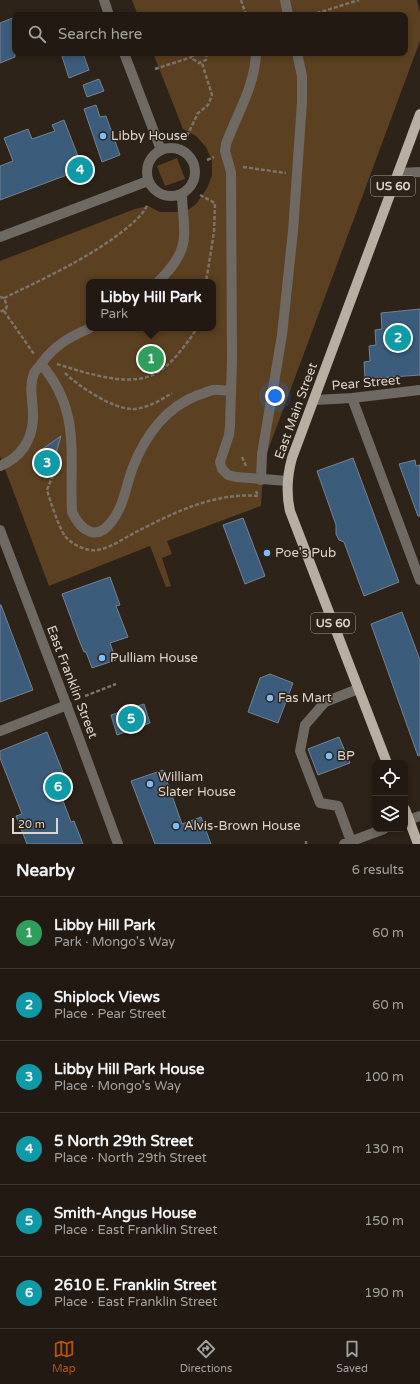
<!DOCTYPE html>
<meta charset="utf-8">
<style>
:root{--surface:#221a12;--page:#2e2720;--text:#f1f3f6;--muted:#a2a19f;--line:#3f3832;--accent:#b45309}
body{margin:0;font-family:"Varela Round",sans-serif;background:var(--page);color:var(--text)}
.controls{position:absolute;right:12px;bottom:12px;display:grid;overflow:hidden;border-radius:8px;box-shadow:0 2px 6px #0003}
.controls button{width:36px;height:36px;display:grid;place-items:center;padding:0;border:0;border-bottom:1px solid var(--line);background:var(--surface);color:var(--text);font:20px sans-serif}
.scale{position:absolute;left:12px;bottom:10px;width:46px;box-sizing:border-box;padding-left:4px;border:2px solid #dcd5ce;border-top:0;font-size:11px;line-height:14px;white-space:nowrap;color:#dcd5ce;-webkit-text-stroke:3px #2d2318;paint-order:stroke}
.you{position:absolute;left:275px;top:396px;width:14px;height:14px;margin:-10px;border:3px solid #fff;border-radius:50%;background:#1a73e8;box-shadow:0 0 0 6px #1a73e833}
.badge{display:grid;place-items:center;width:26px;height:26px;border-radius:50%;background:var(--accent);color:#fff;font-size:13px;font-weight:700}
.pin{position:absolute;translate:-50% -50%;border:2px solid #fff;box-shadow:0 1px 4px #0006}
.popup{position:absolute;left:86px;top:279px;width:130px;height:52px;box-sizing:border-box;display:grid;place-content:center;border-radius:8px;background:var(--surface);filter:drop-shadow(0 1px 3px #0005);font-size:13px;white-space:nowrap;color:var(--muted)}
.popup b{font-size:15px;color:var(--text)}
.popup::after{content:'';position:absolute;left:50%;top:100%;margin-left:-8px;border:8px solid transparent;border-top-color:var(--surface)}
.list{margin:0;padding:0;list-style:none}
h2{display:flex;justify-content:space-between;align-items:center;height:52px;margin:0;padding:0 16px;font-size:17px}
h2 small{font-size:13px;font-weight:400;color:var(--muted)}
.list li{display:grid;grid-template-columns:26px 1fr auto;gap:12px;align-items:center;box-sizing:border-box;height:72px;padding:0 16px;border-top:1px solid var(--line)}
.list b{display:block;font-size:15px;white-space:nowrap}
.list p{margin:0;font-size:13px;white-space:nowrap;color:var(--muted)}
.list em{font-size:13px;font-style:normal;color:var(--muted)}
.icon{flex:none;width:22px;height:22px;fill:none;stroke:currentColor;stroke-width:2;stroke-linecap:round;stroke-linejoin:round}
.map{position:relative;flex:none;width:420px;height:844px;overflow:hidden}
.search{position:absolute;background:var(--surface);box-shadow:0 2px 6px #0003;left:12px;right:12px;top:12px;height:44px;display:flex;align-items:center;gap:10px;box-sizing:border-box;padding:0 14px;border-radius:8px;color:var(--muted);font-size:15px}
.sheet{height:484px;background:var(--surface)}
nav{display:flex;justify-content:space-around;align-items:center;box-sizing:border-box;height:56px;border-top:1px solid var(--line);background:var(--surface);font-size:11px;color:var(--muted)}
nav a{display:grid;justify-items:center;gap:2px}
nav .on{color:var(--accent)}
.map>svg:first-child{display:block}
.green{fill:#5b4021;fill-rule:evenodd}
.building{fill:#3c5c7c;stroke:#75828f}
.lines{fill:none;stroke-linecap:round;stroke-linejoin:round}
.path{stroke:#7b7369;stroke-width:2.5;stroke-dasharray:4 2;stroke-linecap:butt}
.minor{stroke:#6f6963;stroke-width:10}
.major{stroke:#b9aea2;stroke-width:10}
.poi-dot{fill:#7fbdfa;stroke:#2d2318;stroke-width:1.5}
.labels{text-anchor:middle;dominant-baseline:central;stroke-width:3;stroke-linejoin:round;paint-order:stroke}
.shield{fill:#2d2318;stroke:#a8a097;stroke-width:1}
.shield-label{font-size:12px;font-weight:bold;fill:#dcd5ce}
.poi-label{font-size:13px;fill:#dcd5ce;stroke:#2d2318;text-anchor:start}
.street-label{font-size:13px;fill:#dcd5ce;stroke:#2d2318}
</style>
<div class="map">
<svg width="420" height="844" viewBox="0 0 420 844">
<rect width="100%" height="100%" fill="#2d2318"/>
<path class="green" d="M132,0H417L420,13V41L264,461L261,506L167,541L172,554L162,558L171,586L166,587L150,546L49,586L0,456V261L135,209L148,206L160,212H177L188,210L196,204L202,196L208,186L212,175V161L206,147L196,136L183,129L153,53H405V15H138ZM89,282H213V328H89Z
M177,158L185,179L165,186L157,166Z"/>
<path class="building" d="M15,17V57L0,63V23Z
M61,53H83L89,70L69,78Z
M99,79L104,91L87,97L83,85Z
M96,105L100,117L106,116L120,155L102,162L84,109Z
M64,120L83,169L0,200V166L13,161L4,138L28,129L32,139L55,131L52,125Z
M420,309V375L365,379L364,362L370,361L369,346L376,345L375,330L382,329L381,313Z
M61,436L55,456L58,457L53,475L36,470L41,450Z
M353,458L399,582L364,596L344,542L339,540L336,534V525L317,471Z
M415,460L416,466L420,465V516H418L399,464Z
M243,518L265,576L245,584L223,525Z
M110,577L120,605L116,606L128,637L110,643L116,660L92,668L86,652H84L79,640L62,594Z
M0,605H1L33,690L0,702Z
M402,612L420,660V755L418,756L371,624Z
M270,674L293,683L278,723L248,712L260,678Z
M144,704L150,723L117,735L111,715Z
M47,732L64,775L55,779L71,822L74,821L83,844H27L16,816L22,814L0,758V751Z
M339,737L350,763L318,775L308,749Z
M163,770L182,824L201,817L211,844H155L131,781Z"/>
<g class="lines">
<path class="path" d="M241,0L246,15
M311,15L359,0
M192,53L193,59L199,63L206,60L207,53
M155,69L192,57
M187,136L198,113L208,105L212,95L202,63
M207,160L214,157
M243,167L286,173
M200,195L215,203L214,232L206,282
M0,297L4,298L7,305L6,309L0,312
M4,298C45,278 87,259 123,231C133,223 142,216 148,204
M4,311L34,354
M57,364C83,372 123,386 150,376C168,370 187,344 197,328
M65,373C78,386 113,409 132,409C146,409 161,400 172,393
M242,457L246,466
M53,475L47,490C49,498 60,530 65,536C71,544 87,552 97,550C111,548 124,538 136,532C173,513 215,492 258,496L256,491
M85,696L116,684
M306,841V844"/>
<path class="minor" d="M104,0L109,15
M285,0L288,15
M124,53L161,150
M256,53C255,86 237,114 226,144L225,151L231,172L232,360L230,426L229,435L220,462L222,469L228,475L236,477L288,481
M147 172a24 24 0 1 1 48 0a24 24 0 1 1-48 0Z
M398,173L420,172
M0,237L148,181
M158,282C170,270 183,255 184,237C185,223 182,208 182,194
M41,364C82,412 69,456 72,512C81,531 97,542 112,521C124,506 126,485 133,467C145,436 166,407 198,395C203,394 208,391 213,390C218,389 225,391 231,391
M352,398L420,580
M314,400L352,398L420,390
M0,466C20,458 32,441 33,419C34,403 28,389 34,373C36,370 39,367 41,364C56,344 68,338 90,328
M261,480L262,454L282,335L293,231L302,102V76L297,53
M0,530L73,722L118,844
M0,731L67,705
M405,821L420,816
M351,841L338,806L320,803L300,751L305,725L325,702L358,689
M344,844L384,829"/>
<path class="major" d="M387,763L290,511C286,493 287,476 292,458L420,114
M405,809L418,844"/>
</g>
<g class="poi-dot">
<circle cx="103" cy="136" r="4"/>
<circle cx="267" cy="553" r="4"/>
<circle cx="102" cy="658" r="4"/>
<circle cx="270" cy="698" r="4"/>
<circle cx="329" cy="756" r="4"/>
<circle cx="150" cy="784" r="4"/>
<circle cx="176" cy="826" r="4"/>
</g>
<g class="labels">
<g class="shield">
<rect x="371" y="176" width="44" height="20" rx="3"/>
<rect x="311" y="613" width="44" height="20" rx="3"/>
</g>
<g class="shield-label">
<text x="393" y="186">US 60</text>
<text x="333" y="623">US 60</text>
</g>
<g class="poi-label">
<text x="111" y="136">Libby House</text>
<text x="275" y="553">Poe's Pub</text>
<text x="110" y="658">Pulliam House</text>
<text x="278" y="698">Fas Mart</text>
<text x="337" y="756">BP</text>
<text x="158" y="777">William<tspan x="158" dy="15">Slater House</tspan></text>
<text x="184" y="826">Alvis-Brown House</text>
</g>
<g class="street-label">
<text transform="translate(366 383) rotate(-5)">Pear Street</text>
<text transform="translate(296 411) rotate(-70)">East Main Street</text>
<text transform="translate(72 682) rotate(69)">East Franklin Street</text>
</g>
</g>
</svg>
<div class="controls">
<button><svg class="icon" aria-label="locate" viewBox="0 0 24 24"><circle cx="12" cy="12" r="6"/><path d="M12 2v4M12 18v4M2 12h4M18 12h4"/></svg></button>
<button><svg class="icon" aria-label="layers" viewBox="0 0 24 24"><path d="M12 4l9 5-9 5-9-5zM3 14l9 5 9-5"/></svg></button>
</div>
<div class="scale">20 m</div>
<div class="you"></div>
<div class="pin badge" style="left:151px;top:359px;background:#2e9e5b">1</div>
<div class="popup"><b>Libby Hill Park</b>Park</div>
<div class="pin badge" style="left:398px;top:338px;background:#0f9aa8">2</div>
<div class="pin badge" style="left:47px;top:463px;background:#0f9aa8">3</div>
<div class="pin badge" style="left:80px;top:170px;background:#0f9aa8">4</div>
<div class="pin badge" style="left:131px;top:719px;background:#0f9aa8">5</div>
<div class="pin badge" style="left:58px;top:787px;background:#0f9aa8">6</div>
<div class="search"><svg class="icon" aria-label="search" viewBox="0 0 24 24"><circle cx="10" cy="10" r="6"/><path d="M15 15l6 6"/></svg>Search here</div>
</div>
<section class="sheet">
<h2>Nearby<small>6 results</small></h2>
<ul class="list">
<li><span class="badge" style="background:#2e9e5b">1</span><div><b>Libby Hill Park</b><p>Park · Mongo's Way</p></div><em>60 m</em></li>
<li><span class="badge" style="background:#0f9aa8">2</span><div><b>Shiplock Views</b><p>Place · Pear Street</p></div><em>60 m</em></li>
<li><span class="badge" style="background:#0f9aa8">3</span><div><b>Libby Hill Park House</b><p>Place · Mongo's Way</p></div><em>100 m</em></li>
<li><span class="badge" style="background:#0f9aa8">4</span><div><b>5 North 29th Street</b><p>Place · North 29th Street</p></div><em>130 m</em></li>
<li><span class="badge" style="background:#0f9aa8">5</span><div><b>Smith-Angus House</b><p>Place · East Franklin Street</p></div><em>150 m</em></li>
<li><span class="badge" style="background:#0f9aa8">6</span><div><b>2610 E. Franklin Street</b><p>Place · East Franklin Street</p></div><em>190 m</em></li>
</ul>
</section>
<nav>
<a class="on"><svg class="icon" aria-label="map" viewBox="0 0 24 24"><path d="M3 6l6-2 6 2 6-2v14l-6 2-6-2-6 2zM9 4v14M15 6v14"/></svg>Map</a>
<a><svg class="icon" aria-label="directions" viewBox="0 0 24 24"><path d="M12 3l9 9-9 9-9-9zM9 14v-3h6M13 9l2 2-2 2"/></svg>Directions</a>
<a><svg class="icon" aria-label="saved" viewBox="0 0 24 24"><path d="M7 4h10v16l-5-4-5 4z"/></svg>Saved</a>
</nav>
